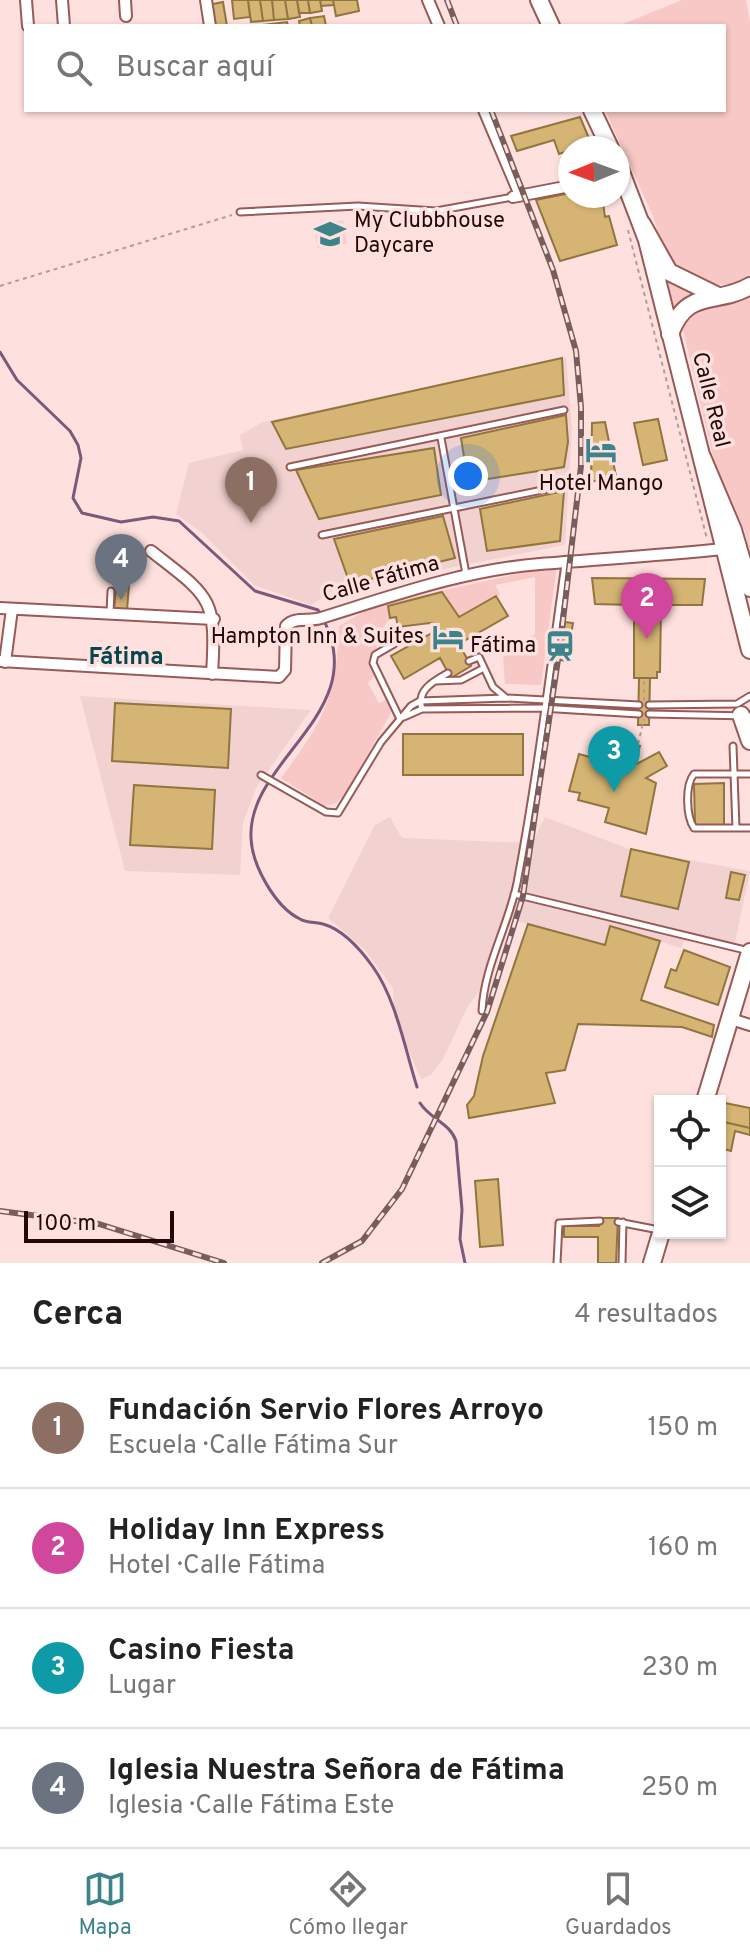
<!DOCTYPE html>
<html lang="es">
<meta charset="utf-8">
<style>
:root{--surface:#fff;--page:#f2f2f2;--text:#222;--muted:#767676;--line:#e0e0e0;--accent:#3c848a}
body{margin:0;font-family:Overpass,sans-serif;background:var(--page);color:var(--text)}
.controls{position:absolute;right:24px;bottom:24px;display:grid;overflow:hidden;border-radius:0px;box-shadow:0 2px 6px #0004}
.controls button{width:72px;height:72px;display:grid;place-items:center;padding:0;border:0;border-bottom:2px solid var(--line);background:var(--surface);color:var(--text);font:40px sans-serif}
.compass{position:absolute;left:558px;top:136px;width:72px;height:72px;border-radius:50%;background:var(--surface);box-shadow:0 2px 6px #0004;rotate:269deg}
.scale{position:absolute;left:24px;bottom:20px;width:150px;box-sizing:border-box;padding-left:8px;border:4px solid #210909;border-top:0;font-size:22px;line-height:28px;white-space:nowrap;color:#210909;-webkit-text-stroke:6px #fee1df;paint-order:stroke}
.you{position:absolute;left:468px;top:476px;width:28px;height:28px;margin:-20px;border:6px solid #fff;border-radius:50%;background:#1a73e8;box-shadow:0 0 0 12px #1a73e833}
.badge{display:grid;place-items:center;width:52px;height:52px;border-radius:50%;background:var(--accent);color:#fff;font-size:26px;font-weight:700}
.pin{position:absolute;translate:-50% -66px;filter:drop-shadow(0 2px 4px #0008)}
.pin::after{content:'';position:absolute;top:42px;width:28px;height:24px;background:inherit;clip-path:polygon(0 0,100% 0,50% 100%)}
.list{margin:0;padding:0;list-style:none}
h2{display:flex;justify-content:space-between;align-items:center;height:104px;margin:0;padding:0 32px;font-size:34px}
h2 small{font-size:26px;font-weight:400;color:var(--muted)}
.list li{display:grid;grid-template-columns:52px 1fr auto;gap:24px;align-items:center;box-sizing:border-box;height:120px;padding:0 32px;border-top:2px solid var(--line)}
.list b{display:block;font-size:30px;white-space:nowrap}
.list p{margin:0;font-size:26px;white-space:nowrap;color:var(--muted)}
.list em{font-size:26px;font-style:normal;color:var(--muted)}
.icon{flex:none;width:44px;height:44px;fill:none;stroke:currentColor;stroke-width:2;stroke-linecap:round;stroke-linejoin:round}
.map{position:relative;flex:none;width:750px;height:1263px;overflow:hidden}
.search{position:absolute;background:var(--surface);box-shadow:0 2px 6px #0004;left:24px;right:24px;top:24px;height:88px;display:flex;align-items:center;gap:20px;box-sizing:border-box;padding:0 28px;border-radius:0px;color:var(--muted);font-size:30px}
.sheet{height:584px;background:var(--surface)}
nav{display:flex;justify-content:space-around;align-items:center;box-sizing:border-box;height:112px;border-top:2px solid var(--line);background:var(--surface);font-size:22px;color:var(--muted)}
nav a{display:grid;justify-items:center;gap:4px}
nav .on{color:var(--accent)}
.map>svg:first-child{display:block}
.built{fill:#f2d2d0}
.green{fill:#f7c8c5}
.lines{fill:none;stroke-linecap:round;stroke-linejoin:round}
.stream{stroke:#7e577a;stroke-width:3}
.building{fill:#d5b474;stroke:#91753e;stroke-width:2}
.service-casing{stroke:#975a57;stroke-width:9}
.minor-casing{stroke:#975a57;stroke-width:14}
.primary-casing{stroke:#975a57;stroke-width:20}
.trunk-casing{stroke:#975a57;stroke-width:20}
.path{stroke:#b69a99;stroke-width:2;stroke-dasharray:4 4;stroke-linecap:butt}
.service{stroke:#fff;stroke-width:5}
.minor{stroke:#fff;stroke-width:10}
.primary{stroke:#fff;stroke-width:16}
.trunk{stroke:#fff;stroke-width:16}
.rail-casing{stroke:#775d5c;stroke-width:6}
.rail{stroke:#fee1df;stroke-width:3;stroke-dasharray:9;stroke-linecap:butt}
.labels{text-anchor:middle;dominant-baseline:central;stroke-width:7;stroke-linejoin:round;paint-order:stroke}
.poi-label{font-size:22px;fill:#210909;stroke:#fee1df;text-anchor:end}
.street-label{font-size:22px;fill:#210909;stroke:#fee1df}
.neighbourhood-label{font-size:24px;font-weight:bold;fill:#05474c;stroke:#fee1df}
</style>
<div class="map">
<svg width="750" height="1263" viewBox="0 0 750 1263">
<rect width="100%" height="100%" fill="#fee1df"/>
<path class="built" d="M343,220L347,244L317,248L314,225Z
M566,357L572,428L565,545L368,584L346,593L342,585L311,605L254,585L202,533L176,514L189,463L243,450L240,435L263,422Z
M80,696L311,710L256,788L243,823L240,875L125,871Z
M390,817L402,838L532,843L545,817L629,849L750,871L733,952L685,938L681,948L610,926L605,945L504,918L481,988L467,1008L443,1059L431,1075L421,1079L394,1017L393,988L365,950L328,918L375,825Z"/>
<path class="green" d="M682,0H746L750,22V275L732,284L713,285L683,275L665,256L653,216L605,110H724V26H618Z
M666,276L695,295L675,310Z
M750,297V553L744,529L714,460L682,326C698,302 725,306 750,297Z
M557,565L541,685L505,684L503,657L535,634V577L495,585L500,594L459,617L442,592L389,606L390,618L373,641L377,648L370,663L374,676L368,683L379,703L386,700L392,711L346,793L336,803L325,806L281,778C323,721 337,699 339,626L374,606Z"/>
<g class="lines">
<path class="stream" d="M0,352L17,380L70,431L78,445L81,458L73,498L82,513L121,522L153,517L179,521L255,591L318,610C380,710 247,757 251,838C252,865 275,907 300,919C306,923 316,922 323,924C344,930 361,950 373,967C396,999 405,1049 417,1087
M420,1103C430,1119 450,1123 456,1141L462,1210L460,1239L465,1263"/>
</g>
<path class="building" d="M232,0H248L250,17L234,19Z
M248,0H260L263,21L251,22Z
M260,0H272L274,20L263,21Z
M272,0H285L288,19L274,20Z
M285,0H297L300,17L288,19Z
M297,0H308L310,13H299Z
M308,0H320L322,11L310,13Z
M320,0H333L334,5L321,6Z
M333,0H357L359,11L336,16Z
M223,2L227,26H212L208,5Z
M324,16L326,26H312L310,18Z
M310,18L312,26H300L299,21Z
M287,22L288,26H263V25Z
M580,117L591,143L559,154L554,140L517,151L511,136Z
M570,193L602,196L605,217L609,216L617,245L560,261L536,200Z
M562,358L564,395L286,449L272,422Z
M566,415L568,442L564,467L468,482L461,438Z
M658,419L667,460L643,465L634,423Z
M605,422L616,476L591,482L592,423Z
M434,448L441,495L319,519L296,470Z
M564,491L560,541L487,551L480,509Z
M443,516L455,558L350,584L334,539Z
M592,578L705,579L702,605H661L660,672H657V678H634V605L595,604Z
M125,580L129,584L127,611L114,610L116,590Z
M442,592L459,617L496,596L508,616L459,644L471,666L451,678L440,658L404,679L391,656L437,630L435,624L430,623L398,627L396,617L390,618L388,606Z
M565,622L573,623L567,661L559,660Z
M639,678H650L649,725H638Z
M115,703L231,709L228,768L112,761Z
M403,734H523V775H403Z
M614,738L640,746L634,766L629,768L598,759L604,739L613,742Z
M659,752L667,766L646,778L656,783L646,834L605,822L609,808L578,800L580,793L569,791L579,754L629,768Z
M724,783V825H695L694,784Z
M134,785L215,790L212,849L130,845Z
M631,849L689,862L678,909L621,896Z
M731,872L745,875L739,900L726,898Z
M528,924L605,945L610,926L660,941L641,1000L714,1025L712,1037L682,1027L578,1024L565,1070L546,1073L555,1103L469,1118L467,1105L474,1096L483,1056Z
M684,950L730,967L718,1005L665,987L671,969L676,971Z
M720,1102L750,1108V1128L720,1121Z
M720,1121L750,1128V1135L735,1131L731,1151L720,1148Z
M498,1179L503,1245L480,1247L475,1181Z
M600,1218H618L616,1263H598V1237H564V1226H599Z"/>
<g class="lines">
<defs>
<path id="service" d="M240,212L358,206L436,211L513,197
M441,438L466,574
M290,467L564,410
M322,535L562,486
M110,613L111,591
M394,644L375,655L373,663L400,719
M469,661L479,657L493,687L505,697
M435,681L461,680L484,668
M649,705L737,704L750,696
M422,709C416,690 434,681 448,673
M649,714L750,716
M404,717L422,709L541,708L639,714
M733,746L736,828
M750,774H694C685,785 686,816 694,828H750
M261,775L326,812L338,813L381,742L411,706L420,701L506,698L639,705
M514,894L749,951
M482,1011C484,966 508,927 517,883C537,777 550,670 565,564
M618,1222L659,1230
M557,1263L559,1223L600,1221
M622,1263L623,1222"/>
<path id="minor" d="M26,0L28,26
M62,0L64,26
M125,0L126,16
M206,0L210,26
M428,0L439,26
M484,110L520,195
M513,197L570,186
M151,551C210,597 217,597 212,674
M0,608L214,619
M0,661L279,677L285,670L286,626C295,616 309,622 321,618C392,596 464,570 540,564C602,559 663,555 724,549
M5,662L12,609
M731,1019L750,1025"/>
<path id="primary" d="M539,0L551,26
M592,110L610,148
M618,164L647,240L750,650
M741,715L750,741
M705,1101L750,952
M652,1263L661,1233"/>
<path id="trunk" d="M642,224L669,272L718,296
M670,334C687,287 716,306 750,286
M702,457L733,530L750,588"/>
</defs>
<use href="#service" class="service-casing"/>
<use href="#minor" class="minor-casing"/>
<use href="#primary" class="primary-casing"/>
<use href="#trunk" class="trunk-casing"/>
<path class="path" d="M628,230L707,539
M0,286L232,215
M644,701V678
M638,744L644,719"/>
<use href="#service" class="service"/>
<use href="#minor" class="minor"/>
<use href="#primary" class="primary"/>
<use href="#trunk" class="trunk"/>
<defs>
<path id="rail" d="M447,0L457,26
M0,1211L99,1224L224,1263
M322,1263L362,1241L402,1189L487,1012L523,896L560,646L581,466V407L576,351L553,270L491,110"/>
</defs>
<use href="#rail" class="rail-casing"/>
<use href="#rail" class="rail"/>
</g>
<defs>
<symbol id="school-bare" viewBox="-9 -9 18 18"><path d="M0-5L7-2L0 1L-7-2ZM-4 1L0 2.5L4 1V4Q0 6-4 4Z" fill="#3c848a" stroke="#fee1df" stroke-width="2.5" paint-order="stroke"/></symbol>
<symbol id="hotel-bare" viewBox="-9 -9 18 18"><path d="M-6-4.5h1.5V1H6V5H4.5V3h-9V5H-6ZM-4 0a1.8 1.8 0 1 1 3.6 0ZM.5 0V-2.5h3Q6-2.5 6 0Z" fill="#3c848a" stroke="#fee1df" stroke-width="2.5" paint-order="stroke"/></symbol>
<symbol id="station-bare" viewBox="-9 -9 18 18"><path d="M-3-6H3Q5-6 5-4V2Q5 4 3 4L4.5 6H3L1.5 4h-3L-3 6H-4.5L-3 4Q-5 4-5 2V-4Q-5-6-3-6ZM-3.5-4v3h7v-3ZM-3.5 1v1.5H-2V1ZM2 1v1.5H3.5V1Z" fill="#3c848a" stroke="#fee1df" stroke-width="2.5" paint-order="stroke"/></symbol>
</defs>
<g fill-rule="evenodd">
<use href="#school-bare" x="308" y="212" width="44" height="44"/>
<use href="#hotel-bare" x="579" y="428" width="44" height="44"/>
<use href="#hotel-bare" x="426" y="615" width="44" height="44"/>
<use href="#station-bare" x="538" y="624" width="44" height="44"/>
</g>
<g class="labels">
<g class="poi-label">
<text x="354" y="221" text-anchor="start">My Clubbhouse<tspan x="354" dy="25">Daycare</tspan></text>
<text x="601" y="484" text-anchor="middle">Hotel Mango</text>
<text x="424" y="637">Hampton Inn &amp; Suites</text>
<text x="536" y="646">Fátima</text>
</g>
<g class="street-label">
<text transform="translate(710 400) rotate(76)">Calle Real</text>
<text transform="translate(381 580) rotate(-16)">Calle Fátima</text>
</g>
<g class="neighbourhood-label">
<text x="126" y="658">Fátima</text>
</g>
</g>
</svg>
<div class="controls">
<button><svg class="icon" aria-label="locate" viewBox="0 0 24 24"><circle cx="12" cy="12" r="6"/><path d="M12 2v4M12 18v4M2 12h4M18 12h4"/></svg></button>
<button><svg class="icon" aria-label="layers" viewBox="0 0 24 24"><path d="M12 4l9 5-9 5-9-5zM3 14l9 5 9-5"/></svg></button>
</div>
<svg class="compass" viewBox="-18 -18 36 36"><path d="M0-13l5 13h-10z" fill="#e53935"/><path d="M0 13l5-13h-10z" fill="#767676"/></svg>
<div class="scale">100 m</div>
<div class="you"></div>
<div class="pin badge" style="left:251px;top:523px;background:#8d6e63">1</div>
<div class="pin badge" style="left:647px;top:639px;background:#d1479c">2</div>
<div class="pin badge" style="left:614px;top:792px;background:#0f9aa8">3</div>
<div class="pin badge" style="left:121px;top:600px;background:#6b7280">4</div>
<div class="search"><svg class="icon" aria-label="search" viewBox="0 0 24 24"><circle cx="10" cy="10" r="6"/><path d="M15 15l6 6"/></svg>Buscar aquí</div>
</div>
<section class="sheet">
<h2>Cerca<small>4 resultados</small></h2>
<ul class="list">
<li><span class="badge" style="background:#8d6e63">1</span><div><b>Fundación Servio Flores Arroyo</b><p>Escuela · Calle Fátima Sur</p></div><em>150 m</em></li>
<li><span class="badge" style="background:#d1479c">2</span><div><b>Holiday Inn Express</b><p>Hotel · Calle Fátima</p></div><em>160 m</em></li>
<li><span class="badge" style="background:#0f9aa8">3</span><div><b>Casino Fiesta</b><p>Lugar</p></div><em>230 m</em></li>
<li><span class="badge" style="background:#6b7280">4</span><div><b>Iglesia Nuestra Señora de Fátima</b><p>Iglesia · Calle Fátima Este</p></div><em>250 m</em></li>
</ul>
</section>
<nav>
<a class="on"><svg class="icon" aria-label="map" viewBox="0 0 24 24"><path d="M3 6l6-2 6 2 6-2v14l-6 2-6-2-6 2zM9 4v14M15 6v14"/></svg>Mapa</a>
<a><svg class="icon" aria-label="directions" viewBox="0 0 24 24"><path d="M12 3l9 9-9 9-9-9zM9 14v-3h6M13 9l2 2-2 2"/></svg>Cómo llegar</a>
<a><svg class="icon" aria-label="saved" viewBox="0 0 24 24"><path d="M7 4h10v16l-5-4-5 4z"/></svg>Guardados</a>
</nav>
